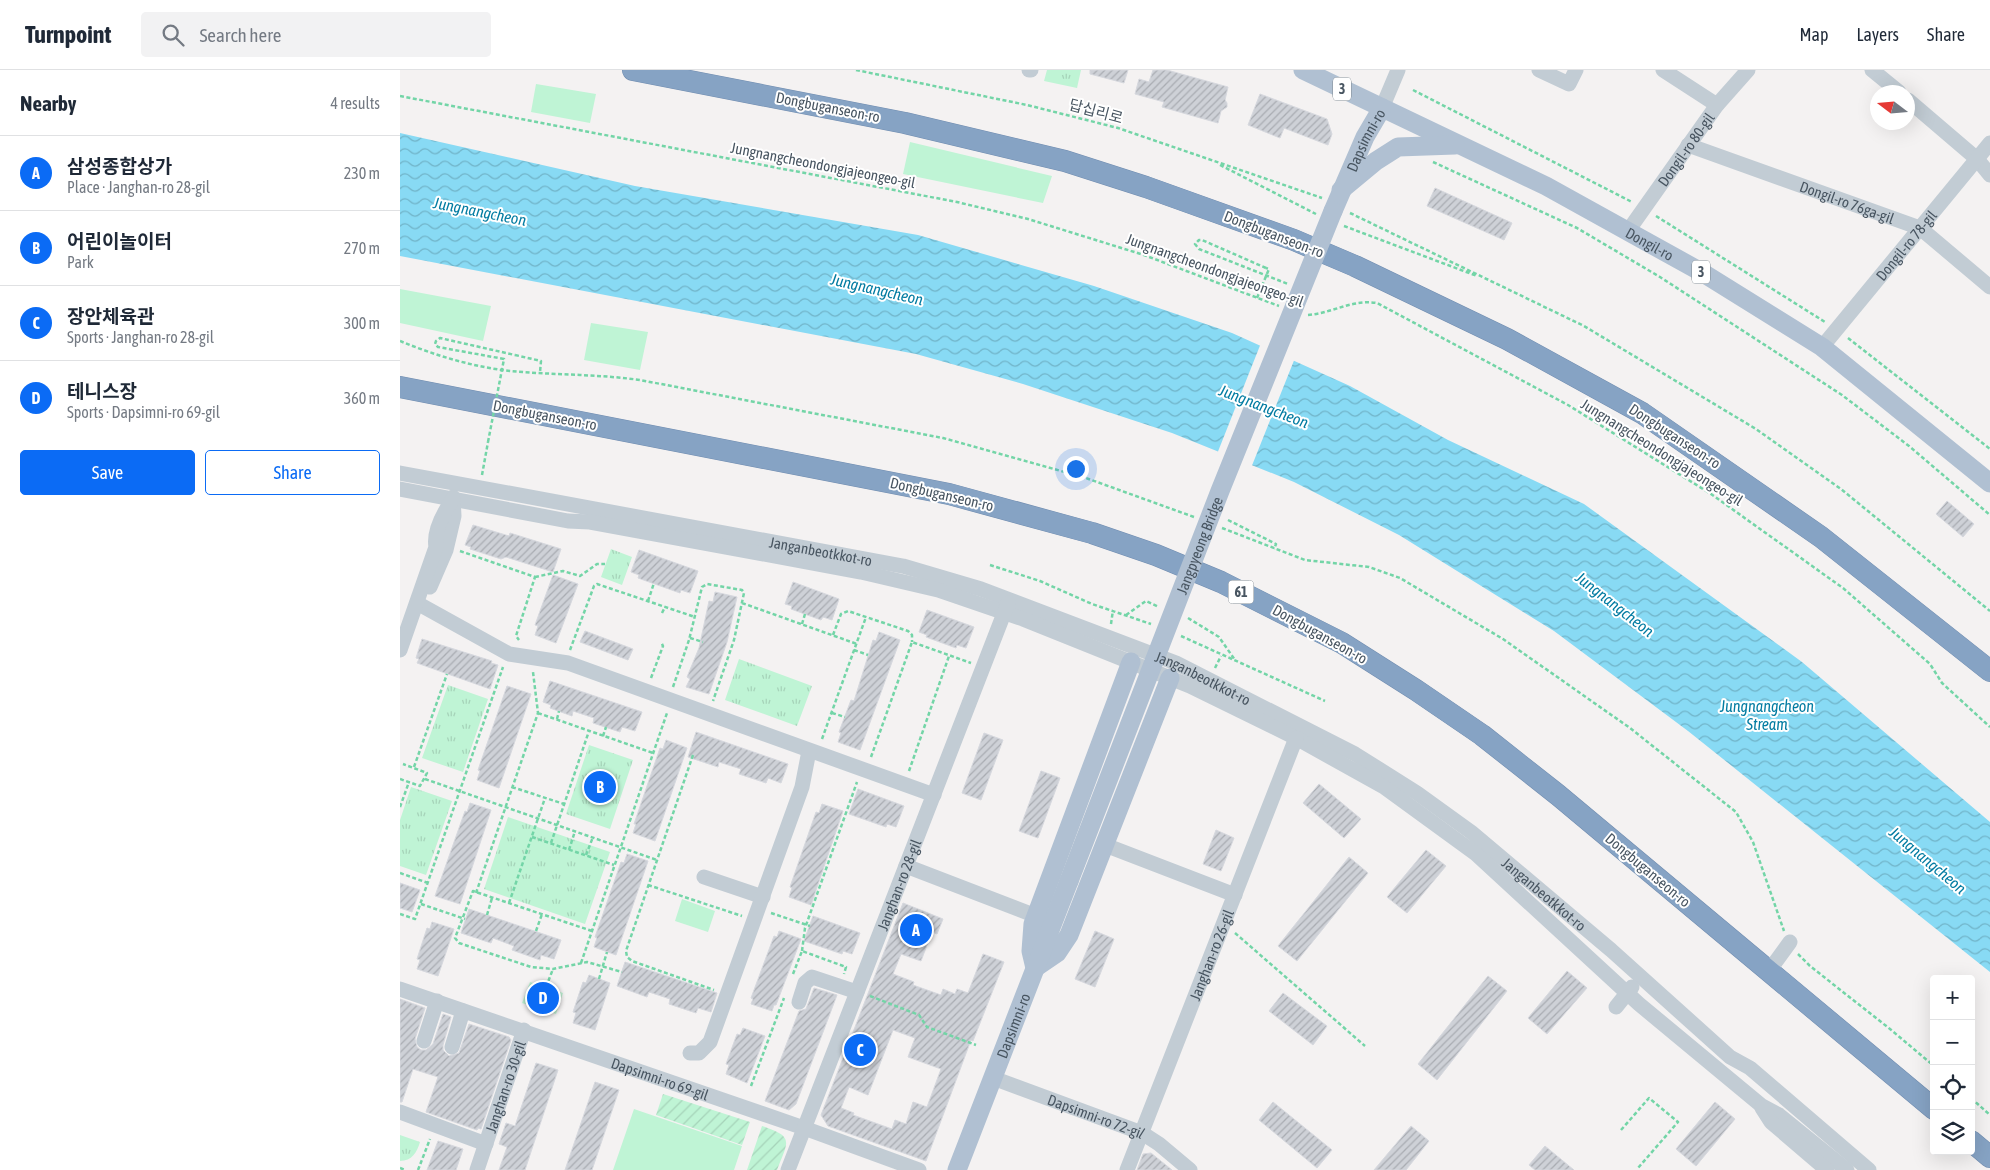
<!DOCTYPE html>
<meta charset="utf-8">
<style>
:root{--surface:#fff;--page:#f2f2f3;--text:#1f2937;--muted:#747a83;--line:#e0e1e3;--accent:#0b6bf5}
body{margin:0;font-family:"Asap Condensed","Noto Sans KR",sans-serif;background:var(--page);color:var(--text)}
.controls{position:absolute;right:15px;bottom:15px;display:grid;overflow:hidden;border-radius:5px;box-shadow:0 5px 20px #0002}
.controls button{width:45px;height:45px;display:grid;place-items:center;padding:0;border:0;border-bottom:1px solid var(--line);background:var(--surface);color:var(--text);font:25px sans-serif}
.compass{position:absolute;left:1470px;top:15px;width:45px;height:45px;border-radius:50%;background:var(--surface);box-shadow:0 5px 20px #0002;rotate:286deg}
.you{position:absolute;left:675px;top:398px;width:18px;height:18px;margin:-12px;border:4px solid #fff;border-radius:50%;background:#1a73e8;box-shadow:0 0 0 8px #1a73e833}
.badge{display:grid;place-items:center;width:32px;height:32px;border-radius:50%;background:var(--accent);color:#fff;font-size:16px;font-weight:700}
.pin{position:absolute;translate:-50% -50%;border:2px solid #fff;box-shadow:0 1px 5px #0006}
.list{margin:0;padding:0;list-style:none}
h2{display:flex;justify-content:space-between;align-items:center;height:65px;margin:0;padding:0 20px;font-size:21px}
h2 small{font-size:16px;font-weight:400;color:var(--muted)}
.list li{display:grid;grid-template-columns:32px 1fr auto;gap:15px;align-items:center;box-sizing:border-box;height:75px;padding:0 20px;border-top:1px solid var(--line)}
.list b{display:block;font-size:19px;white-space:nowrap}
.list p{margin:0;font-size:16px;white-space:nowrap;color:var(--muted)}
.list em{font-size:16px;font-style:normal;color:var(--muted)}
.actions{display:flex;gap:10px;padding:15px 20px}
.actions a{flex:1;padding:11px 0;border:1px solid var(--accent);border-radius:5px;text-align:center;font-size:18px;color:var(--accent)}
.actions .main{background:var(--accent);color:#fff}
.icon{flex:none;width:28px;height:28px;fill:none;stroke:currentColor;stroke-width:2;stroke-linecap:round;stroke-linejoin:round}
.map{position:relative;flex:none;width:1590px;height:1100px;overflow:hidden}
header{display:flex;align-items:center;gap:30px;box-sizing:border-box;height:70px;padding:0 25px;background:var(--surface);border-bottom:1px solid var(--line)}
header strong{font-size:24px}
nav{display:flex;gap:28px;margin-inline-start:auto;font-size:18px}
.search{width:350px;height:45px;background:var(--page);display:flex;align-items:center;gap:12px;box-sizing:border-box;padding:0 18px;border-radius:5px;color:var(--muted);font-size:19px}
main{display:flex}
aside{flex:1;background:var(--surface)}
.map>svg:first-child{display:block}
.park{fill:url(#park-tufts)}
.garden{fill:url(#garden-furrows)}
.pitch{fill:#bff4d5}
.water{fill:url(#water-waves)}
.pier{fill:#f4f2f2}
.building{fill:url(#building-hatch);stroke:#d6d8de;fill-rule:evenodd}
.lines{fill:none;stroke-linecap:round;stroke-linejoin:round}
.highway-casing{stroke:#718db0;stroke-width:22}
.path{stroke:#73d5a7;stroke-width:2.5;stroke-dasharray:4 2.5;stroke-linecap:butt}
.minor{stroke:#c2ccd4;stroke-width:15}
.major{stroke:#b0c0d2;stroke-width:19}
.highway{stroke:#86a3c4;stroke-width:21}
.path-bridge{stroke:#73d5a7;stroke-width:2.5;stroke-dasharray:4 2.5;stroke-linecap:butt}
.major-bridge{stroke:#b0c0d2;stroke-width:19}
.labels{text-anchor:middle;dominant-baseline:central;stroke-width:4;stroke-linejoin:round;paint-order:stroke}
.shield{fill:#fff;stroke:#7f8890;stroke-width:1}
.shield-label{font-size:14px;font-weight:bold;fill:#485561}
.street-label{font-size:15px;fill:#485561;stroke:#fff}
.water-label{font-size:16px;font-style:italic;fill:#037ca2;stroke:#fff}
</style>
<header>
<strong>Turnpoint</strong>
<div class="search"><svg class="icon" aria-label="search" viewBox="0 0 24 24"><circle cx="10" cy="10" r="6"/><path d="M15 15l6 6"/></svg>Search here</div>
<nav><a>Map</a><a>Layers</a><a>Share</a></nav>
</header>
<main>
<aside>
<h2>Nearby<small>4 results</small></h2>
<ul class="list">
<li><span class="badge">A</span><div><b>삼성종합상가</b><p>Place · Janghan-ro 28-gil</p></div><em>230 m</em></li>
<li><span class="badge">B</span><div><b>어린이놀이터</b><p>Park</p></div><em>270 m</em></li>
<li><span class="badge">C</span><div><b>장안체육관</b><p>Sports · Janghan-ro 28-gil</p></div><em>300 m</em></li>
<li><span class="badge">D</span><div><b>테니스장</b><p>Sports · Dapsimni-ro 69-gil</p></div><em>360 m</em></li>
</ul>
<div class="actions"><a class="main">Save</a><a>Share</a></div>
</aside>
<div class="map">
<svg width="1590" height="1100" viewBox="0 0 1590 1100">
<defs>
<pattern id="park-tufts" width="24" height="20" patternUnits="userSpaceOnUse" patternTransform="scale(1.25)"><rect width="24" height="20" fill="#bff4d5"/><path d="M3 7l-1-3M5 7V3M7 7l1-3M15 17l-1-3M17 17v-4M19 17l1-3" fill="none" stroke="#a6d3b9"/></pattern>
<pattern id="garden-furrows" width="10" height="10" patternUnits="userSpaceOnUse" patternTransform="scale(1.25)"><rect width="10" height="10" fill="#bff4d5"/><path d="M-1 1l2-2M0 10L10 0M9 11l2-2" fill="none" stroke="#a6d3b9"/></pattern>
<pattern id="water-waves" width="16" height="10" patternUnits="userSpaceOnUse" patternTransform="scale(1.25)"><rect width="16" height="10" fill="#88daf4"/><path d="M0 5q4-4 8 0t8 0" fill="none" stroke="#71b4c9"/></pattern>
<pattern id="building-hatch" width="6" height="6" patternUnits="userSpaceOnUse" patternTransform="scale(1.25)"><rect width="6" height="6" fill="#ced1d7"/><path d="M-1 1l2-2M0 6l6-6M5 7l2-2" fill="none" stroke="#a9acb2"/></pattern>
</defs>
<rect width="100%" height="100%" fill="#f4f2f2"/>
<path class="park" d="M647,0H681L677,18L644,11Z
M211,479L232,487L222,515L201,507Z
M339,589L412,616L397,656L325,630Z
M48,615L88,629L63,702L22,688Z
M189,675L233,690L210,759L166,744Z
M11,717L52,731L26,805L0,796V750Z
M108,747L210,782L185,854L84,819Z
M0,1065L20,1072C17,1082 12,1091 0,1091Z"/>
<path class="garden" d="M263,1024L350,1052L342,1075L256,1045Z
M362,1056C395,1067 388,1071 377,1100H347Z"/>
<path class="pitch" d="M136,14L196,24L190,53L131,42Z
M510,72L652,106L643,133L503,104Z
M0,219L91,236L83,271L0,253Z
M191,253L248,262L240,300L184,290Z
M282,829L315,841L308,862L275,851Z
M130,912L163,923L156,944L122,933Z
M234,1039L342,1076L334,1100H213Z"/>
<path class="water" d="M0,63L235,116L518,165L694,216L832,263L950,316L1048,370L1184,434L1402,592L1590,752V902L1288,661L1154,561L999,465L894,412L772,363L623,314L516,284L0,186Z"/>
<path class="pier" d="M861,273L895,288L851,398L817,384Z"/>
<path class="building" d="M690,0H728L724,13L690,4Z
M753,0H767L828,17L825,30L827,33V37L821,41L818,53L762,37L764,32L735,24L739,9L749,12Z
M860,24L927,49L932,64L928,75L884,58L880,68L848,55Z
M1035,118L1112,153L1104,170L1027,136Z
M1547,431L1574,454L1563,467L1536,444Z
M73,455L109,466L110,463L161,479L153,502L106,487L101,489L70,479L71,477L65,475Z
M239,480L298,501L290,523L281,520L280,523L238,508L239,505L231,502Z
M153,505L178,514L156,573L135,565L138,556L135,555Z
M393,512L439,529L432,550L423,547L421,550L391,539L392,536L385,534Z
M315,522L337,527L327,572L309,624L286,617L290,609L287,607L299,578L309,531L313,532Z
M527,540L574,557L566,578L557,575L556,578L526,567L527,565L519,562Z
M185,561L233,579L228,590L180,572Z
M479,562L500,570L460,680L438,672L441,663L439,662L451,630L454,631L473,570L476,571Z
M22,569L92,591L91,593L98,595L90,619L17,593L19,589L16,588Z
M150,611L242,642L235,661L222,657L220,662L193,653L194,648L173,641L172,646L150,638L151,635L143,632Z
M107,616L131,624L99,718L77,710L80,701L78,700Z
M296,662L388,694L381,713L368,708L366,713L339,704L341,699L319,692L318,697L288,687Z
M584,663L603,670L581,730L562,723Z
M266,670L287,678L255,771L233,763L236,754H234L260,678L263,679Z
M641,701L660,708L638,768L619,761Z
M919,714L961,749L944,768L903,733Z
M458,719L504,736L496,757L487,754L486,757L449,744Z
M70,733L91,740L60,834L35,826L65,741L67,742Z
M422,734L443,741L411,835L389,827L392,818L390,817L416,742L419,743Z
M816,760L834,768L821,801L803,794Z
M1026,780L1046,796L1007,843L987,827Z
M227,784L248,791L216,885L194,877L197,868L195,867L221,792L224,793Z
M949,787L968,803L897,891L878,876Z
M0,813L20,820L12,842L0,838Z
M503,833L543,849L537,864L532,862L521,891L501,884L493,904L514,912L513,915L541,925L543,919L555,924L557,919L568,923L583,884L604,892L573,971L571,970L526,1091L428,1056L421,1045ZM493,960L515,968L508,987L541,999L527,1037L513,1032L506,1054L495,1050L492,1059L453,1045L454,1043L441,1038L449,1017L468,1025Z
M69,839L161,870L154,889L141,885L140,890L112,880L114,876L93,868L91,873L61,863Z
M413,846L460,863L452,884L443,881L442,884L404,871Z
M32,852L54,859L38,906L17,899L20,890L17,889L27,858L30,859Z
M379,861L401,869L376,935H374L372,941L351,934L353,929L351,928L374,866L377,867Z
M695,861L714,869L695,917L675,909Z
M225,892L317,923L311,942L298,938L296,943L269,934L270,929L249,922L247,927L217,916Z
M1167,901L1187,918L1147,964L1128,948Z
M189,905L210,913L195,960L173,953L176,943L173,942L183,912L186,913Z
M1088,906L1107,921L1037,1010L1018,994Z
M414,918L437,925L396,1034L389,1040L365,1031L399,941L406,939Z
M883,923L927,956L913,975L869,941Z
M0,929L25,938L15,969L17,977L21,980H26L33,974L43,944L51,947L43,975V980L49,986L59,983L69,954L109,967L111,970L81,1059L78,1058L77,1060L26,1042L38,1007L13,999L2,1032H0Z
M343,958L365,966L347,1013L326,1004L329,995L326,994L337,964L340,965Z
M136,993L158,1000L125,1100H99L107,1077L99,1074L106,1053L115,1056Z
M195,1012L219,1020L192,1100H165Z
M873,1032L932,1080L917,1098L859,1050Z
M1315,1032L1335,1049L1296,1096L1276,1079Z
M1011,1056L1029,1071L1006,1100H974Z
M38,1071L63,1079L56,1100H27Z
M1145,1076L1174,1100H1135L1129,1095Z
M751,1083L772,1100H737L743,1084Z"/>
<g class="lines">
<defs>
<path id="highway" d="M233,0L505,53L665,91L746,117L894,170L955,196L1107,269L1242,343L1421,467L1590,601
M0,317L549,424L692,463L756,485L821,512L942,573L1016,620L1082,665L1158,725L1534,1039
M1571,1071L1590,1087"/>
</defs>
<use href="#highway" class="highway-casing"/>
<path class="path" d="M456,0L627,35L718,58L922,128
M1013,20L1232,132
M0,26L557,132L628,149L744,185L879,236
M1033,92L1177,158L1260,207L1442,325L1509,376L1590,445
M820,95L916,144
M950,143L1184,256L1356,359L1441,419L1590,541
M1256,146L1425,252
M944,156L1077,206
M857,228L869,199L866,198
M908,245C933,243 952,229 977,233L1168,335L1311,424L1443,518L1530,594L1542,613L1590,657
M1448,268L1590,379
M0,271C34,285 73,297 110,301C153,305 197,304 240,310L543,368L686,408L794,447
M115,285L141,291L140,302
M82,405L88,372
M828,450L876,474L874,479
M822,458L905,490L969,497L1000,508L1103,569L1230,658L1336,742L1353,772L1384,861
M60,481L135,507L116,566L119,570
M590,495L640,511L692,534L751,554
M135,507L163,501L180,506L197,494H205
M248,531L254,513
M342,533L457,574
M262,543L265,537
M726,545L746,531L759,537
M788,548L819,567L835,590
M402,554L405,544
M711,554L713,540
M433,565L441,544L448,541L508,561L512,565V572
M781,566L925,631
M290,568L303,572
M170,580L194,516L197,514L295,547
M454,580L468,585
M815,598L821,586
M251,608L263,576L261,572
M273,617L289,570L302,517L307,514L342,520L344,523L334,570L313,631
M138,643L253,683
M432,643L445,647
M157,649L159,641
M203,666L206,657
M422,669L466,547
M293,685L226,881L227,887L232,891L314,920
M471,687L512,572L571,593
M14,697L47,604
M509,701L549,586
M0,709L20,716L27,703L3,694
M25,709L257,790
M112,717L164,734
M0,737L9,712
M132,767L214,795
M151,773L189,661
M169,780L175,761
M186,785L193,767
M0,803L28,813
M248,815L342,846
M76,823L138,643L133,602
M109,833L145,728
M21,834L65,849
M371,843L410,856
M0,844L15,849L103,597
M87,845L92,828
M136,861L142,844
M192,861L73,821L55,868L59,873L131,897L153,899L187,892L222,902
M835,863L965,976
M402,881L405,858L457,712
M1398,884L1410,896L1490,959L1534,996
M181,893L267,643
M393,904L402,881L446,897L444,904
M199,909L207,882
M146,917L153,899
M470,926L519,945L527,957L576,975
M351,1016L384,928
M1571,1028L1590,1045
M1221,1060L1249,1028L1278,1052L1238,1098
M0,1098L5,1100
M18,1100L30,1069"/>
<g class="minor">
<path d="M629,0H631"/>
<path d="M1139,0L1169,14L1176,0"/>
<path d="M1263,0L1317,35"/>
<path d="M1472,0L1499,22"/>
<path d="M1508,30L1577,89L1590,105"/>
<path d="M982,38L998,0"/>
<path id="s1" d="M1288,75L1520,158L1590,217"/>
<path id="s2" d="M1228,161L1317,35L1348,0"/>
<path id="s3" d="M1422,277L1590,73"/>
<path id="s4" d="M0,403L503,496L581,519L776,593L955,684L1017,723L1071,762L1211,880L1330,987L1350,998L1469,1100"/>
<path d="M0,419L168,451L190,452L461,502L538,520L623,549L790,616L896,668L984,717L1076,784L1239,934L1362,1036L1379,1045L1447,1100"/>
<path d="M30,517L46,480L54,446L53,427"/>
<path d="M17,533L109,584L168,593L534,725"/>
<path d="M0,580L36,477C33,461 44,442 53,429"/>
<path d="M705,775L835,825"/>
<path d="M506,796L636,846"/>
<path d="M304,807L363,827"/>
<path d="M1369,901L1390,872"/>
<path id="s5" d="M0,919L404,1058L519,1100"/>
<path d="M399,932L405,913L412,907L457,922"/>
<path d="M1216,937L1232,917"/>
<path d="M24,971L37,931"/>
<path d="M52,977L63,941"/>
<path d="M290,983H299L310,972L402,717L409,681"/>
<path id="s6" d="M593,1008L742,1063L759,1074L790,1100"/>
<path d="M1362,1038L1371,1052L1427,1100"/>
<path d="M0,1042L86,1074"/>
<path id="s7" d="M77,1100L124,960"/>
<path id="s8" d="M388,1100L608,533"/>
<path id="s9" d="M727,1100L896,668"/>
</g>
<g class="major">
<path id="s10" d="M903,0L1146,116L1303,203L1422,277L1590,413"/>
<path d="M941,120L976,91L998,77L1055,75"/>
<path id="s11" d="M933,141L965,67L982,38"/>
<path d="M731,592L633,854L631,881L635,898L657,883L669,865L770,608"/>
<path id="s12" d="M557,1100L669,811"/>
</g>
<use href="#highway" class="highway"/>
<path class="path-bridge" d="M866,198L802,170H799L795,174L799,179L888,214
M88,372L104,289L38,277L35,274L36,271L40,268L115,285"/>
<path class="major-bridge" id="s13" d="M669,811L820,421L933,141"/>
</g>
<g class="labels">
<g class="shield">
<rect x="933" y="7.5" width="18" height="23" rx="4"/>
<rect x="1292" y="190.5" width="18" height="23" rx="4"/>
<rect x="828.5" y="510.5" width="25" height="23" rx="4"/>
</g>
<g class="shield-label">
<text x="942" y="19">3</text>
<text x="1301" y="202">3</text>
<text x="841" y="522">61</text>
</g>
<g class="street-label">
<text transform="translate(428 37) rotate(11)">Dongbuganseon-ro</text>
<text transform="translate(696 41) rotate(15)">답십리로</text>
<text stroke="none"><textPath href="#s11" startOffset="78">Dapsimni-ro</textPath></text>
<text stroke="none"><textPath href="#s2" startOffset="100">Dongil-ro 80-gil</textPath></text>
<text transform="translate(423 95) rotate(11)">Jungnangcheondongjajeongeo-gil</text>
<text stroke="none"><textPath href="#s1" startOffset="169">Dongil-ro 76ga-gil</textPath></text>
<text transform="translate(874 164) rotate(21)">Dongbuganseon-ro</text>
<text stroke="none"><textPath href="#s10" startOffset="388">Dongil-ro</textPath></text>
<text stroke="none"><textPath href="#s3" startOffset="132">Dongil-ro 78-gil</textPath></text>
<text transform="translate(815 200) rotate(20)">Jungnangcheondongjajeongeo-gil</text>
<text transform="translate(145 345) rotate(11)">Dongbuganseon-ro</text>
<text transform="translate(1275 366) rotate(33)">Dongbuganseon-ro</text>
<text transform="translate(1262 382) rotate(32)">Jungnangcheondongjajeongeo-gil</text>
<text transform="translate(542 424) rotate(13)">Dongbuganseon-ro</text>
<text stroke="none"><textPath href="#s13" startOffset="360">Jangpyeong Bridge</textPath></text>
<text stroke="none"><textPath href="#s4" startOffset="428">Janganbeotkkot-ro</textPath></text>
<text transform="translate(920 564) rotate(29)">Dongbuganseon-ro</text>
<text stroke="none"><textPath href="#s4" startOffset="832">Janganbeotkkot-ro</textPath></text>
<text transform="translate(1248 800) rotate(40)">Dongbuganseon-ro</text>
<text stroke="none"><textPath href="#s8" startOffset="306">Janghan-ro 28-gil</textPath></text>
<text stroke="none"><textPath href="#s4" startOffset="1238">Janganbeotkkot-ro</textPath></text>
<text stroke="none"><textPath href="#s9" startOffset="231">Janghan-ro 26-gil</textPath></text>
<text stroke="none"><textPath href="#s12" startOffset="155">Dapsimni-ro</textPath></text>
<text stroke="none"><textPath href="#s5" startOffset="275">Dapsimni-ro 69-gil</textPath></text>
<text stroke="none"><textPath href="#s7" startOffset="88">Janghan-ro 30-gil</textPath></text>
<text stroke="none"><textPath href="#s6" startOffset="110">Dapsimni-ro 72-gil</textPath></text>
</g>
<g class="water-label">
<text transform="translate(80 141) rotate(11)">Jungnangcheon</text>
<text transform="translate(477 219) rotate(13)">Jungnangcheon</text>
<text transform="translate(864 336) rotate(21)">Jungnangcheon</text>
<text transform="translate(1215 534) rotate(38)">Jungnangcheon</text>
<text x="1367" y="636">Jungnangcheon<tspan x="1367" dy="18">Stream</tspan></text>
<text transform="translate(1528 790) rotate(40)">Jungnangcheon</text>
</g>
</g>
</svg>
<div class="controls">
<button>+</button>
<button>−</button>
<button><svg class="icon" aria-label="locate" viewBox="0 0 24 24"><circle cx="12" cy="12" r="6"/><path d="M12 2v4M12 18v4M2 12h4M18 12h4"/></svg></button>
<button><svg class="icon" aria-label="layers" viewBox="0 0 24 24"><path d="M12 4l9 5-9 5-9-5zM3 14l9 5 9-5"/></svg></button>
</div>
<svg class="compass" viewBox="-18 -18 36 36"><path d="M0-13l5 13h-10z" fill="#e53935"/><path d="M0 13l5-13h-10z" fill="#747a83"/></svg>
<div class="you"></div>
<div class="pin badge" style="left:516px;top:860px">A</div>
<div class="pin badge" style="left:200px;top:717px">B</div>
<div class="pin badge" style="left:460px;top:980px">C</div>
<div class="pin badge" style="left:143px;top:928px">D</div>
</div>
</main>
